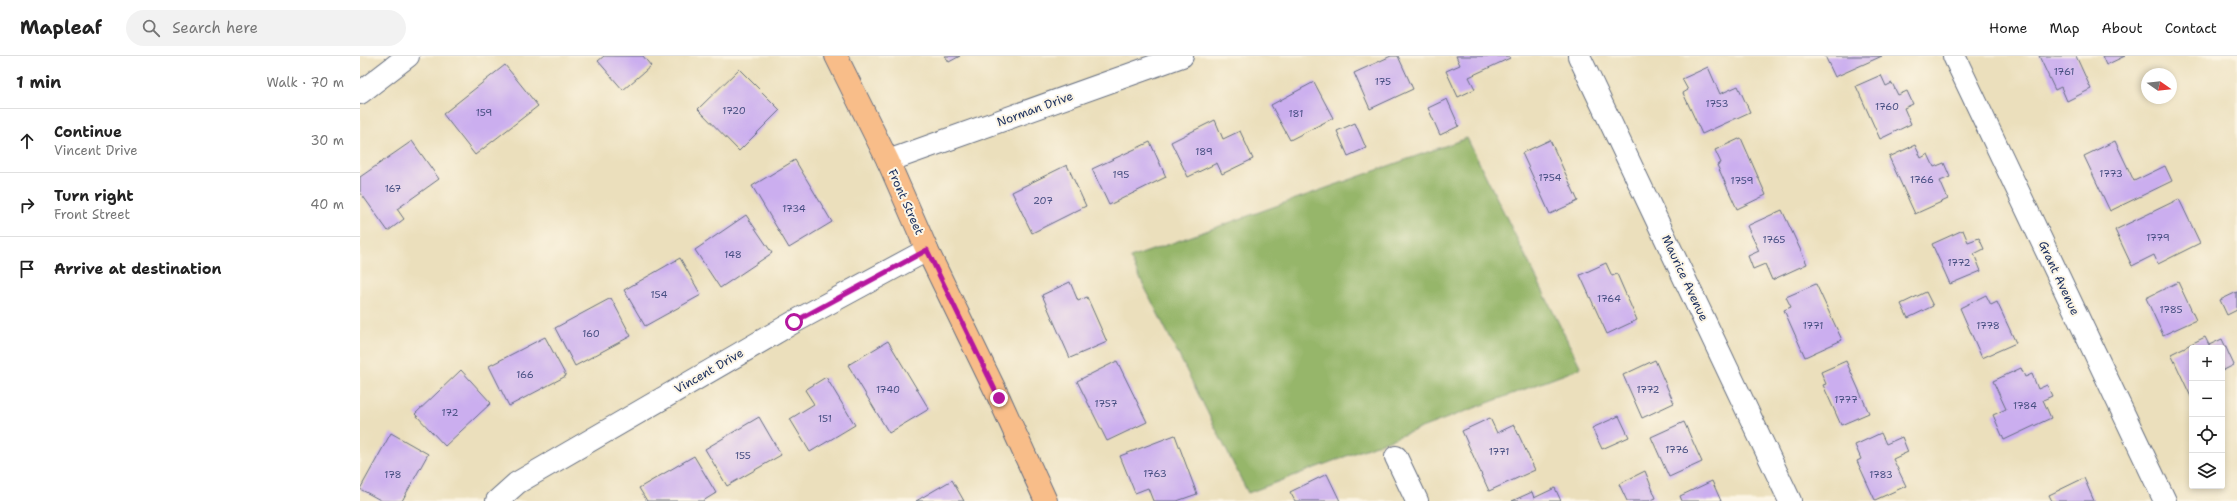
<!DOCTYPE html>
<meta charset="utf-8">
<style>
:root{--surface:#fff;--page:#f2f2f2;--text:#222;--muted:#767676;--line:#e0e0e0}
body{margin:0;font-family:"Shantell Sans",sans-serif;background:var(--page);color:var(--text)}
.controls{position:absolute;right:12px;bottom:12px;display:grid;overflow:hidden;border-radius:4px;box-shadow:0 2px 6px #0003}
.controls button{width:36px;height:36px;display:grid;place-items:center;padding:0;border:0;border-bottom:1px solid var(--line);background:var(--surface);color:var(--text);font:20px sans-serif}
.compass{position:absolute;left:1781px;top:12px;width:36px;height:36px;border-radius:50%;background:var(--surface);box-shadow:0 2px 6px #0003;rotate:104deg}
.stop{position:absolute;width:12px;height:12px;margin:-9px;border:3px solid #b5179e;border-radius:50%;background:#fff}
.stop.end{background:#b5179e;border-color:#fff;box-shadow:0 1px 4px #0008}
.list{margin:0;padding:0;list-style:none}
h2{display:flex;justify-content:space-between;align-items:center;height:52px;margin:0;padding:0 16px;font-size:17px}
h2 small{font-size:13px;font-weight:400;color:var(--muted)}
.list li{display:grid;grid-template-columns:26px 1fr auto;gap:12px;align-items:center;box-sizing:border-box;height:64px;padding:0 16px;border-top:1px solid var(--line)}
.list b{display:block;font-size:15px;white-space:nowrap}
.list p{margin:0;font-size:13px;white-space:nowrap;color:var(--muted)}
.list em{font-size:13px;font-style:normal;color:var(--muted)}
.icon{flex:none;width:22px;height:22px;fill:none;stroke:currentColor;stroke-width:2;stroke-linecap:round;stroke-linejoin:round}
.map{position:relative;flex:none;width:1877px;height:445px;overflow:hidden}
header{display:flex;align-items:center;gap:24px;box-sizing:border-box;height:56px;padding:0 20px;background:var(--surface);border-bottom:1px solid var(--line)}
header strong{font-size:19px}
nav{display:flex;gap:22px;margin-inline-start:auto;font-size:14px}
.search{width:280px;height:36px;background:var(--page);display:flex;align-items:center;gap:10px;box-sizing:border-box;padding:0 14px;border-radius:22px;color:var(--muted);font-size:15px}
main{display:flex}
aside{flex:1;background:var(--surface)}
.map>svg:first-child{display:block}
.forest{fill:#96b66a;stroke:#587264}
.building{fill:#cbaeef}
.lines{fill:none;stroke-linecap:round;stroke-linejoin:round}
.street-casing{stroke:#646d7f;stroke-width:24}
.primary-casing{stroke:#646d7f;stroke-width:24}
.street{stroke:#fff;stroke-width:22}
.primary{stroke:#f8bd89;stroke-width:22}
.route{stroke:#b5179e;stroke-width:5}
.labels{text-anchor:middle;dominant-baseline:central;stroke-width:4;stroke-linejoin:round;paint-order:stroke}
.number-label{font-size:10px;fill:#474f82}
.street-label{font-size:12px;fill:#1b2f5e;stroke:#fcf5e5}
</style>
<header>
<strong>Mapleaf</strong>
<div class="search"><svg class="icon" aria-label="search" viewBox="0 0 24 24"><circle cx="10" cy="10" r="6"/><path d="M15 15l6 6"/></svg>Search here</div>
<nav><a>Home</a><a>Map</a><a>About</a><a>Contact</a></nav>
</header>
<main>
<aside>
<h2>1 min<small>Walk · 70 m</small></h2>
<ul class="list">
<li><svg class="icon" aria-label="ahead" viewBox="0 0 24 24"><path d="M12 20V5M6 11l6-6 6 6"/></svg><div><b>Continue</b><p>Vincent Drive</p></div><em>30 m</em></li>
<li><svg class="icon" aria-label="right" viewBox="0 0 24 24"><path d="M7 20v-9h11M14 6l5 5-5 5"/></svg><div><b>Turn right</b><p>Front Street</p></div><em>40 m</em></li>
<li><svg class="icon" aria-label="arrive" viewBox="0 0 24 24"><path d="M6 21V4h12l-3 4 3 4H6"/></svg><div><b>Arrive at destination</b></div></li>
</ul>
</aside>
<div class="map">
<svg width="1877" height="445" viewBox="0 0 1877 445">
<rect width="100%" height="100%" fill="#fcf5e5"/>
<filter id="ink" filterUnits="userSpaceOnUse"><feTurbulence type="fractalNoise" baseFrequency=".025" numOctaves="2"/><feDisplacementMap in="SourceGraphic" scale="8" xChannelSelector="R" yChannelSelector="G"/><feConvolveMatrix kernelMatrix="1 2 1 2 8 2 1 2 1" color-interpolation-filters="sRGB"/></filter>
<filter id="wash" filterUnits="userSpaceOnUse"><feTurbulence type="fractalNoise" baseFrequency=".012" numOctaves="4" result="noise"/><feDisplacementMap in="SourceGraphic" scale="16" xChannelSelector="R" yChannelSelector="G"/><feGaussianBlur stdDeviation="0.9" result="paint"/><feColorMatrix in="noise" values="0 0 0 0 0 0 0 0 0 0 0 0 0 0 0 0 0 1.4 0 .05"/><feComposite in="paint" operator="in"/></filter>
<g filter="url(#wash)">
<rect width="100%" height="100%" fill="#ebdfbc"/>
<path class="forest" d="M1107,82L1221,312L888,437L770,202Z"/>
<g id="blocks">
<path class="building" d="M244,0H283L291,10L263,34L238,5Z
M585,0H600L589,6Z
M1031,0H1038L1053,33L1010,53L994,17Z
M1096,0H1149L1150,2L1109,21L1115,33L1098,41L1086,15L1100,9Z
M1465,0H1522L1475,21Z
M1679,0H1716L1731,33L1707,45L1701,31L1695,34Z
M1742,0H1765L1746,9Z
M145,9L178,50L115,99L83,58Z
M1348,11L1360,38L1378,30L1390,56L1342,78L1323,37L1328,34L1322,23Z
M379,13L420,54L379,95L338,53Z
M1521,19L1526,30L1532,27L1538,39L1547,35L1553,48L1544,52L1551,68L1520,83L1496,30Z
M954,26L973,62L930,84L911,49Z
M1087,43L1099,70L1080,79L1068,52Z
M855,64L863,83L880,75L893,103L862,118L857,107L828,121L811,86Z
M995,67L1006,92L988,100L977,75Z
M1381,82L1406,139L1377,153L1357,109L1361,107L1355,94Z
M1190,84L1218,145L1190,158L1162,97Z
M52,85L79,123L37,153L44,163L28,175L0,136V121Z
M1755,85L1774,125L1805,110L1812,125L1750,155L1724,100Z
M790,86L806,121L749,149L732,113Z
M1555,89L1561,102L1568,98L1574,111L1584,107L1590,121L1580,125L1588,143L1555,158L1529,101Z
M435,104L472,166L429,192L392,130Z
M707,109L726,150L672,177L652,136Z
M1819,143L1840,187L1798,208L1794,199L1772,210L1755,174Z
M1422,154L1447,208L1412,224L1405,208L1393,213L1388,200L1399,195L1387,170Z
M386,159L412,197L360,232L335,194Z
M1603,174L1608,186L1619,182L1624,193L1614,198L1621,215L1590,228L1572,188Z
M320,202L341,239L285,270L264,234Z
M1246,207L1252,220L1257,218L1277,264L1247,278L1220,219Z
M710,226L718,245L727,241L747,286L710,302L682,239Z
M1818,226L1836,264L1803,279L1786,242Z
M1456,228L1482,284L1445,301L1424,254L1431,251L1426,241Z
M1566,236L1573,250L1548,262L1541,248Z
M1877,236V254L1867,259L1860,244Z
M1626,239L1631,249L1637,246L1656,287L1622,302L1600,252Z
M251,242L271,280L215,310L195,272Z
M185,281L206,320L149,350L129,310Z
M1845,281L1849,289L1862,283L1874,309L1862,315V292H1832V343L1811,298Z
M528,285L569,353L529,377L488,309Z
M1295,304L1314,347L1282,362L1263,319Z
M757,305L787,366L747,385L717,325Z
M1486,305L1509,357L1481,369L1463,329L1466,328L1461,316Z
M1661,312L1665,321L1672,318L1678,333L1687,329L1692,340L1683,344L1691,362L1644,384L1633,359L1646,353L1633,325Z
M101,314L131,347L85,390L55,358Z
M466,321L495,369L450,396L430,363L454,348L445,334Z
M1259,360L1269,381L1242,393L1232,372Z
M399,361L421,399L367,430L345,393Z
M1130,362L1137,377L1154,369L1175,414L1129,435L1102,375Z
M1324,366L1342,406L1309,421L1291,381Z
M31,377L68,398L42,445H22L0,433Z
M1521,377L1526,388L1542,381L1548,396L1533,403L1546,430L1515,444L1497,405L1501,403L1495,389Z
M815,379L837,438L817,445H793L788,432L775,437L760,400Z
M334,400L356,437L343,445H287L279,432Z
M1285,415L1296,442L1289,445H1267L1259,428Z
M967,418L980,445H935L930,436Z
M1724,422L1734,445H1692L1689,439Z
M592,424L604,445H556Z
M1352,425L1361,445H1322L1320,440Z
M1195,432L1201,445H1152L1172,436L1174,442Z"/>
</g>
</g>
<g filter="url(#ink)">
<use href="#blocks" fill-opacity="0" stroke="#646d7f" stroke-width="1"/>
<g class="lines">
<defs>
<path id="street" d="M1219,0L1430,445
M1594,0L1805,445
M0,37L48,0
M528,105L822,0
M1036,401L1057,445
M137,445L157,427L434,266L567,194"/>
<path id="primary" d="M476,0L528,105L567,194L639,342L686,445"/>
</defs>
<use href="#street" class="street-casing"/>
<use href="#primary" class="primary-casing"/>
<use href="#street" class="street"/>
<use href="#primary" class="primary"/>
</g>
</g>
<g class="lines" filter="url(#ink)">
<path class="route" d="M434,266L567,194L639,342"/>
</g>
<g class="labels">
<g class="number-label">
<text x="1704" y="15">1761</text>
<text x="1023" y="25">175</text>
<text x="1357" y="47">1753</text>
<text x="1527" y="50">1760</text>
<text x="374" y="54">1720</text>
<text x="124" y="56">159</text>
<text x="936" y="57">181</text>
<text x="844" y="95">189</text>
<text x="1751" y="117">1773</text>
<text x="761" y="118">195</text>
<text x="1190" y="121">1754</text>
<text x="1562" y="123">1766</text>
<text x="1382" y="124">1759</text>
<text x="33" y="132">167</text>
<text x="683" y="144">207</text>
<text x="434" y="152">1734</text>
<text x="1798" y="181">1779</text>
<text x="1414" y="183">1765</text>
<text x="373" y="198">148</text>
<text x="1599" y="206">1772</text>
<text x="299" y="238">154</text>
<text x="1249" y="242">1764</text>
<text x="1811" y="253">1785</text>
<text x="1453" y="269">1771</text>
<text x="1628" y="269">1778</text>
<text x="231" y="277">160</text>
<text x="165" y="318">166</text>
<text x="528" y="333">1740</text>
<text x="1288" y="333">1772</text>
<text x="1486" y="343">1777</text>
<text x="746" y="347">1757</text>
<text x="1665" y="349">1784</text>
<text x="90" y="356">172</text>
<text x="465" y="362">151</text>
<text x="1317" y="393">1776</text>
<text x="1139" y="395">1771</text>
<text x="383" y="399">155</text>
<text x="795" y="417">1763</text>
<text x="33" y="418">178</text>
<text x="1521" y="418">1783</text>
</g>
<g class="street-label">
<text transform="translate(675 53) rotate(-20)">Norman Drive</text>
<text transform="translate(546 146) rotate(66)">Front Street</text>
<text transform="translate(1325 222) rotate(65)">Maurice Avenue</text>
<text transform="translate(1699 222) rotate(65)">Grant Avenue</text>
<text transform="translate(349 315) rotate(-30)">Vincent Drive</text>
</g>
</g>
</svg>
<div class="controls">
<button>+</button>
<button>−</button>
<button><svg class="icon" aria-label="locate" viewBox="0 0 24 24"><circle cx="12" cy="12" r="6"/><path d="M12 2v4M12 18v4M2 12h4M18 12h4"/></svg></button>
<button><svg class="icon" aria-label="layers" viewBox="0 0 24 24"><path d="M12 4l9 5-9 5-9-5zM3 14l9 5 9-5"/></svg></button>
</div>
<svg class="compass" viewBox="-18 -18 36 36"><path d="M0-13l5 13h-10z" fill="#e53935"/><path d="M0 13l5-13h-10z" fill="#767676"/></svg>
<div class="stop" style="left:434px;top:266px"></div>
<div class="stop end" style="left:639px;top:342px"></div>
</div>
</main>
